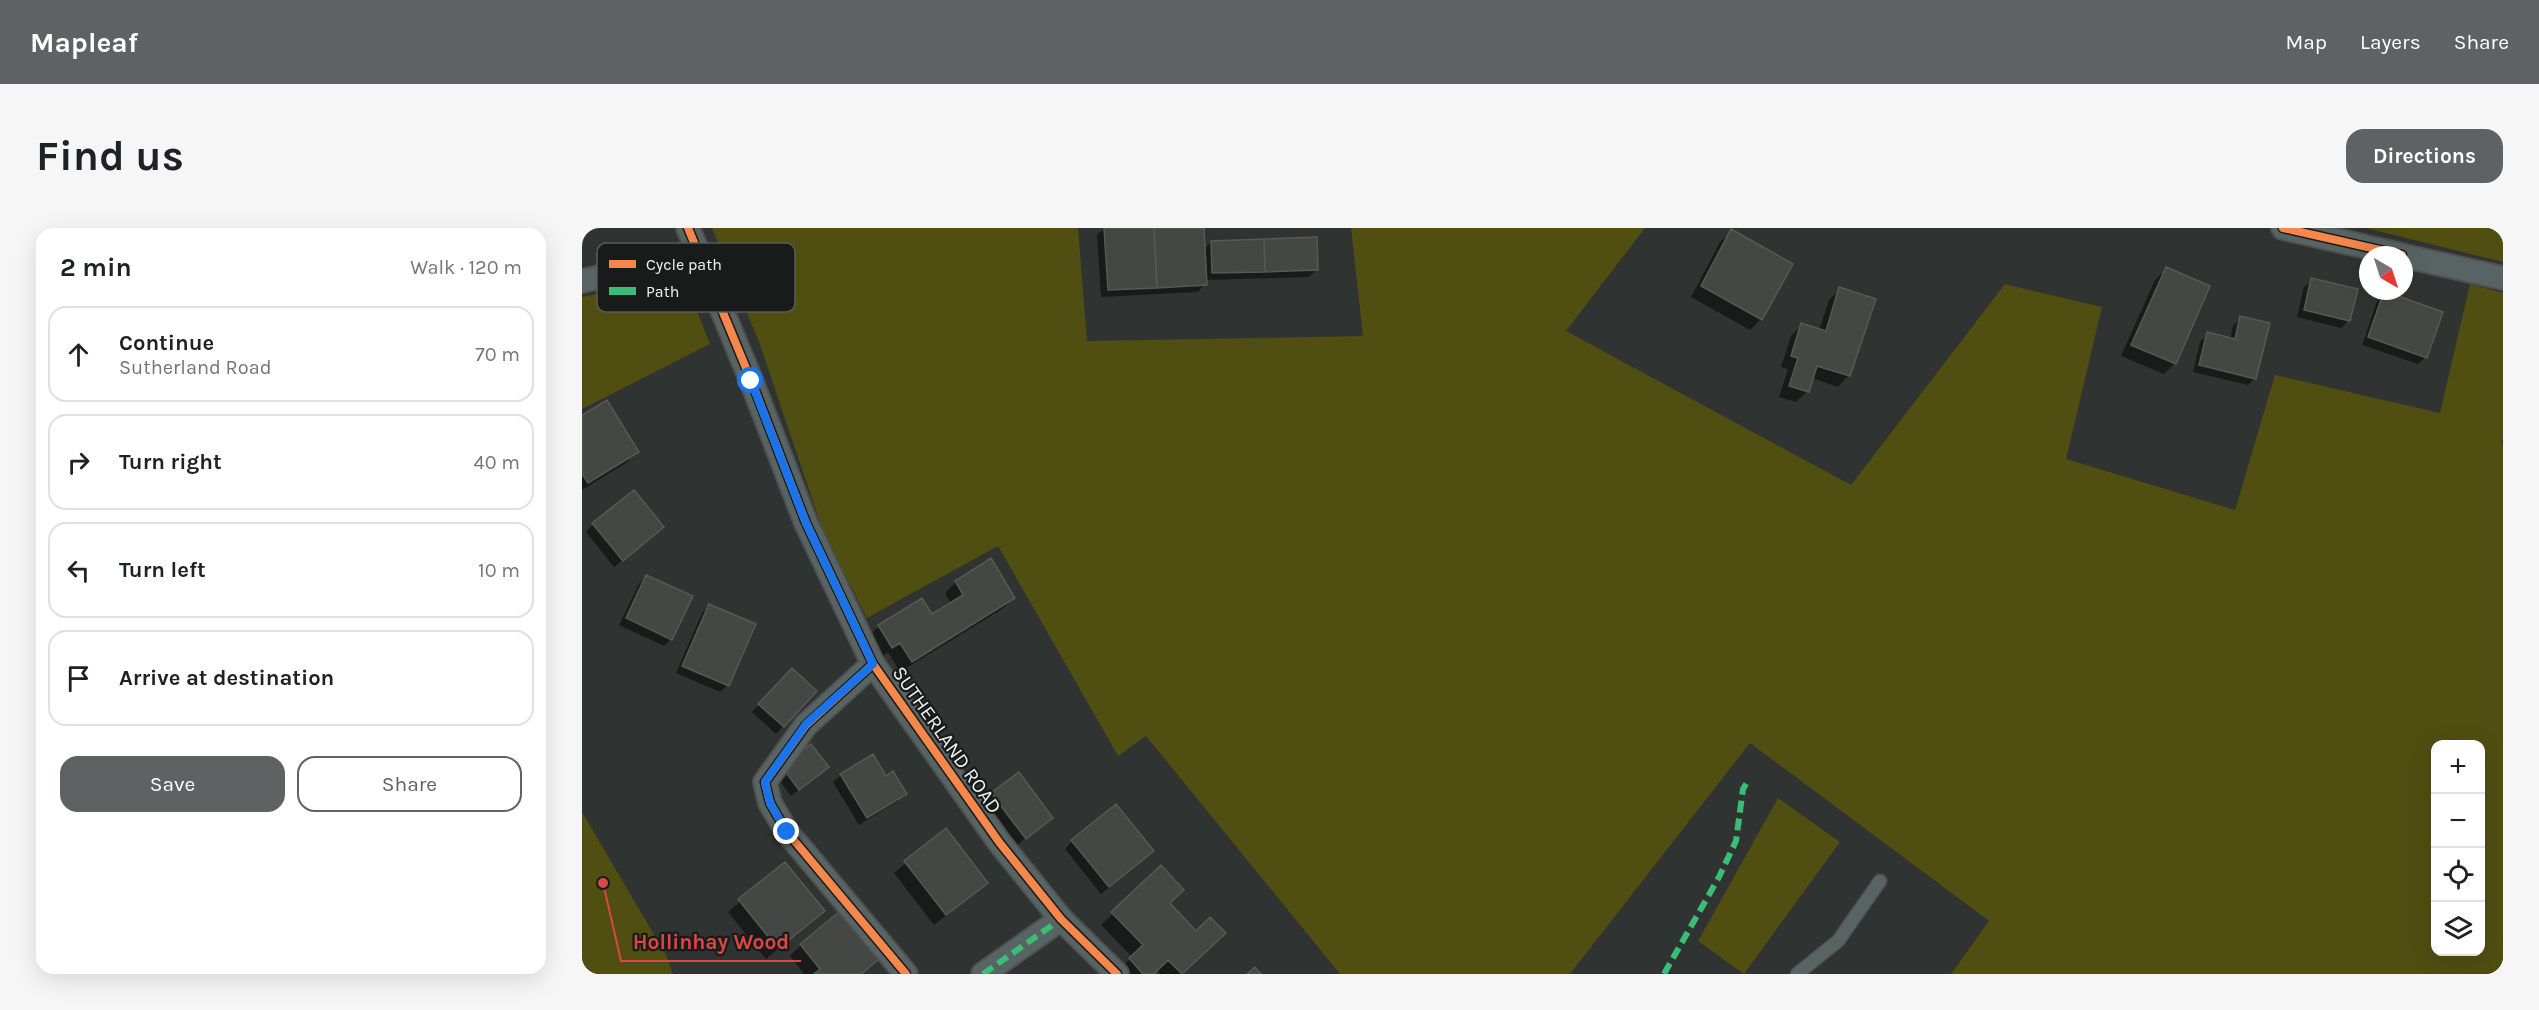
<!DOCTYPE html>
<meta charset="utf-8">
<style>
:root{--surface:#fff;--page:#f6f6f6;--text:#202124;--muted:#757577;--line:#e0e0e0;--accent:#5f6162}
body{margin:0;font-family:Karla,sans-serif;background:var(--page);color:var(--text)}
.controls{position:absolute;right:18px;bottom:18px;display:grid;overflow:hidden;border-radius:12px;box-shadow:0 6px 24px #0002}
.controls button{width:54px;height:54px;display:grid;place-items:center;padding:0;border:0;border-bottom:2px solid var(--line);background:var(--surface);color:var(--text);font:30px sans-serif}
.compass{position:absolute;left:1777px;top:18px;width:54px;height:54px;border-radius:50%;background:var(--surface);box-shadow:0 6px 24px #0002;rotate:141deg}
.stop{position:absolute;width:18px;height:18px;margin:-14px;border:4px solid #1a73e8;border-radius:50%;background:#fff}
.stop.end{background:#1a73e8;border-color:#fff;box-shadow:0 2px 6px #0008}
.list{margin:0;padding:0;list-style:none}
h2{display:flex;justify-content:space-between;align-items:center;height:78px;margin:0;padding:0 24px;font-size:26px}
h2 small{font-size:20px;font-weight:400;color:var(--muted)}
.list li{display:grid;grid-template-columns:39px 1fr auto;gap:18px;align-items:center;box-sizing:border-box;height:96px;margin:0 12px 12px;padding:0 12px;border:2px solid var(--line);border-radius:18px}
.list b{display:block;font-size:22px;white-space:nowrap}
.list p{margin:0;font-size:20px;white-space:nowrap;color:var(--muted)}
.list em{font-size:20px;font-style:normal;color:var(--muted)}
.actions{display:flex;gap:12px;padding:18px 24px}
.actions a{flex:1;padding:14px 0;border:2px solid var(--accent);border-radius:18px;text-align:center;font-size:21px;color:var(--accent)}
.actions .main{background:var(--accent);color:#fff}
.icon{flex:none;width:33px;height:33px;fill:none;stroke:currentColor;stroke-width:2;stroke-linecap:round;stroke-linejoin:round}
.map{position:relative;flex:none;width:1921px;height:746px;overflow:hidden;border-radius:18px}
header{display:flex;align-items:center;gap:36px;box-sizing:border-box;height:84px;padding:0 30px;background:var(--accent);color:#fff}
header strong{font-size:28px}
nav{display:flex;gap:33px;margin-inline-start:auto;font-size:21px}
.intro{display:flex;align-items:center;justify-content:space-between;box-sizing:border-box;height:144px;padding:0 36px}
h1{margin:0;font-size:42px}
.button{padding:15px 27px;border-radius:18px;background:var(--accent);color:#fff;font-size:21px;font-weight:700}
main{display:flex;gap:36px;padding:0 36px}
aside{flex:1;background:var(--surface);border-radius:18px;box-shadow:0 6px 24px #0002}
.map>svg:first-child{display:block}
.green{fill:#504e11;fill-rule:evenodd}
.shadow{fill:#0007}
.building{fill:#444744;stroke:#565956;stroke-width:1.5}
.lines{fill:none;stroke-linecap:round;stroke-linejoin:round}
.service-casing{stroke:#4f5150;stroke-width:15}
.minor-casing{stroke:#4f5150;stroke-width:26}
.service{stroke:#586464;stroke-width:12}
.minor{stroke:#586464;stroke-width:22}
.quiet{stroke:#3abd76;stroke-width:6;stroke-dasharray:12 6;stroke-linecap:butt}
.cycleway-casing{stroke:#181b19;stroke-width:11}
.cycleway{stroke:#f5874c;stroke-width:8}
.route{stroke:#1a73e8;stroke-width:8}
.labels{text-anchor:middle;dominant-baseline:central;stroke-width:4.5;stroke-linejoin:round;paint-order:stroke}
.street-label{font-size:20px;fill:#eff4f2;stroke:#181b19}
.key{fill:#181b19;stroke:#585c5a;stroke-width:1.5}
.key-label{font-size:16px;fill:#eff4f2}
.leader{fill:none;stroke:#da4746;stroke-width:2}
.callout-dot{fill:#da4746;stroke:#181b19;stroke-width:2}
.callout-label{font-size:21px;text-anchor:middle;font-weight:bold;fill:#da4746;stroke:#181b19;stroke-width:4.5;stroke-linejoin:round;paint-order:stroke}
</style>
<header>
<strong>Mapleaf</strong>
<nav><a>Map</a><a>Layers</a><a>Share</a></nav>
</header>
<div class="intro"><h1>Find us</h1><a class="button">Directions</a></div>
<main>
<aside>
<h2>2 min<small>Walk · 120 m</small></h2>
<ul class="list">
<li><svg class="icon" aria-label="ahead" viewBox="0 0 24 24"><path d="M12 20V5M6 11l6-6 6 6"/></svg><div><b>Continue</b><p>Sutherland Road</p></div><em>70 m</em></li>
<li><svg class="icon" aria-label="right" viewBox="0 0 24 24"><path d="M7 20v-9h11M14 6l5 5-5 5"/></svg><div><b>Turn right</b></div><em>40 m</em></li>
<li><svg class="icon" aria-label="left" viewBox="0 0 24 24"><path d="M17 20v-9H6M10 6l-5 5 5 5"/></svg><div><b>Turn left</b></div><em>10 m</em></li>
<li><svg class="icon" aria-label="arrive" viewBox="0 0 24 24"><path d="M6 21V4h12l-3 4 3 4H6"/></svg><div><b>Arrive at destination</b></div></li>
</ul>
<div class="actions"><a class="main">Save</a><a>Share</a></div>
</aside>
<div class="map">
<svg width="1921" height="746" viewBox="0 0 1921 746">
<rect width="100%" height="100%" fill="#2f3331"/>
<path class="green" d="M130,0H496L505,113L781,108L769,0H1063L984,103L1269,257L1423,56L1520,79L1484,231L1653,282L1693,147L1858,185L1888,56L1921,65V211L1919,214L1921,217V746H1369L1407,693L1168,515L988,746H758L564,508L536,528L416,318L285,390L242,306L177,114ZM1854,516H1898V724H1854Z
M1784,0H1921V34Z
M101,48L128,116L0,181V69Z
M1196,570L1258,614L1162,746L1116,713Z
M0,584L84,727L91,746H0Z"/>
<path class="shadow" d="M523,0H620L622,22L629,14L735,41L727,49L623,52V56L616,64L519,69L515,7Z
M1150,3L1179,91L1168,102L1109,69L1138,14Z
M1584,41L1593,135L1582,146L1539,128L1573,52Z
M1730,52L1767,92L1759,100L1715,89L1722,59Z
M1258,61L1267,147L1256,159L1230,150L1225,163L1214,174L1197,169L1206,141L1199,139L1209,108L1220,97L1237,102L1247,72Z
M1803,65L1844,129L1836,136L1780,117L1795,73Z
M1659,90L1673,150L1666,157L1611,144L1618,114L1626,106L1648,112L1651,98Z
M0,189L55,224L44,235L0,262Z
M11,296L80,299L32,339L4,304Z
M64,348L89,411L82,418L37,397L57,356Z
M374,354L432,370L420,381L318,444L306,424L299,430L286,409L297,398L349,388L369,376L363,365Z
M127,378L146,457L138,464L94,445L120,385Z
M202,449L233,463L194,506L170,484Z
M200,539L237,546L209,568L193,547Z
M259,547L304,550L323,566L316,573L277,597L251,554Z
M410,566L469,590L435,617L403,573Z
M363,602L404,655L352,697L312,645Z
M490,613L563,630L519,666L483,621Z
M203,636L241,683L184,731L146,684Z
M579,639L586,675L614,705L631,716L599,746H578L574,742L570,746H540L537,742L550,729L519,697Z
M219,717L300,727L280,746H222L208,728Z"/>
<path class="building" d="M522,0H572L575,60L526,62Z
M572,0H622L625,57L575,60Z
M1149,1L1211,36L1180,92L1119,58Z
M735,9L736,42L683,44L682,11Z
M682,11L683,44L630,45L629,13Z
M1584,39L1628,58L1594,136L1549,117Z
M1729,50L1776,61L1768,93L1722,82Z
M1257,59L1294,71L1268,148L1235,138L1227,164L1207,158L1216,130L1209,128L1219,95L1244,103Z
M1802,63L1861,84L1845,130L1786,109Z
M1658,88L1688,95L1674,151L1617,137L1625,104L1653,111Z
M25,172L57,224L6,255L0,246V187Z
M52,262L82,299L41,333L10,295Z
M409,330L433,370L330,434L318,415L310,420L296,397L340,370L350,386L381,367L373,353Z
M64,347L111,368L90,412L44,390Z
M127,376L174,396L147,458L100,438Z
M210,440L235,463L202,499L176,476Z
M229,516L247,539L217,562L199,538Z
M291,526L304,548L311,543L325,566L285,590L258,546Z
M437,544L471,590L444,611L409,565Z
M534,576L572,623L527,659L489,612Z
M364,600L406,655L364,687L322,633Z
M203,634L243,683L196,721L156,671Z
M579,637L602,662L588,675L614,703L628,689L644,705L600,746L586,732L572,746H561L547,730L561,717L529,684Z
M263,679L302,727L279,746H232L238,741L218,716Z
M673,739L679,746H665Z"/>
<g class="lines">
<defs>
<path id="service" d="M1215,746L1256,713L1298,653"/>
<path id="minor" d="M106,0L169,152L224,295L291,436L417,614L479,691L535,746
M1701,0L1820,27
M1822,28L1921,50
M0,53L117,27
M291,436L224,497L183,554L188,575L205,604L324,746
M401,746L479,691"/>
</defs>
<use href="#service" class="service-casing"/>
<use href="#minor" class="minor-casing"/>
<use href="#service" class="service"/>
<use href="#minor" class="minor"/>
<path class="quiet" d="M401,746L479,691
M1082,746L1137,649L1154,613L1161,561L1167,551"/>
<defs>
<path id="cycleway" d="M106,0L169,152L224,295L291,436L417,614L479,691L535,746
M1701,0L1820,27
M291,436L224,497L183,554L188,575L205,604L324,746"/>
</defs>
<use href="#cycleway" class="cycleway-casing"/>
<use href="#cycleway" class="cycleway"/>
</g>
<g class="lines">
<path class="route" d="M169,153L224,295L291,436L224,496L183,554L188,575L205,604"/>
</g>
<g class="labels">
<g class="street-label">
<text transform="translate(365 512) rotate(55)">SUTHERLAND ROAD</text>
</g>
</g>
<rect x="15" y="15" width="198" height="69" rx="9" class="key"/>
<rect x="27" y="32" width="27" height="8" fill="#f5874c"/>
<rect x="27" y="59" width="27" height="8" fill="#3abd76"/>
<g class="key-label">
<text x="64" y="42">Cycle path</text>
<text x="64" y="69">Path</text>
</g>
<path class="leader" d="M21 655L39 733H219"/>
<circle class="callout-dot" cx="21" cy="655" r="6"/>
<g class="callout-label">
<text x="129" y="721">Hollinhay Wood</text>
</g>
</svg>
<div class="controls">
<button>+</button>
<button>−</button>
<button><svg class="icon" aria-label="locate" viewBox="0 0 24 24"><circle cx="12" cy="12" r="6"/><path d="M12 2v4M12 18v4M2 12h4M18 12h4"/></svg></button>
<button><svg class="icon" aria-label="layers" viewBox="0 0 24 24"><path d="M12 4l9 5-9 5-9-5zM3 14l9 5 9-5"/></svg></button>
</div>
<svg class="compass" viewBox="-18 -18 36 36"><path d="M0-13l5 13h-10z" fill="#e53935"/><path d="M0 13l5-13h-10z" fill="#757577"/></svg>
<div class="stop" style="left:169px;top:153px"></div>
<div class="stop end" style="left:205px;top:604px"></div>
</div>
</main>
